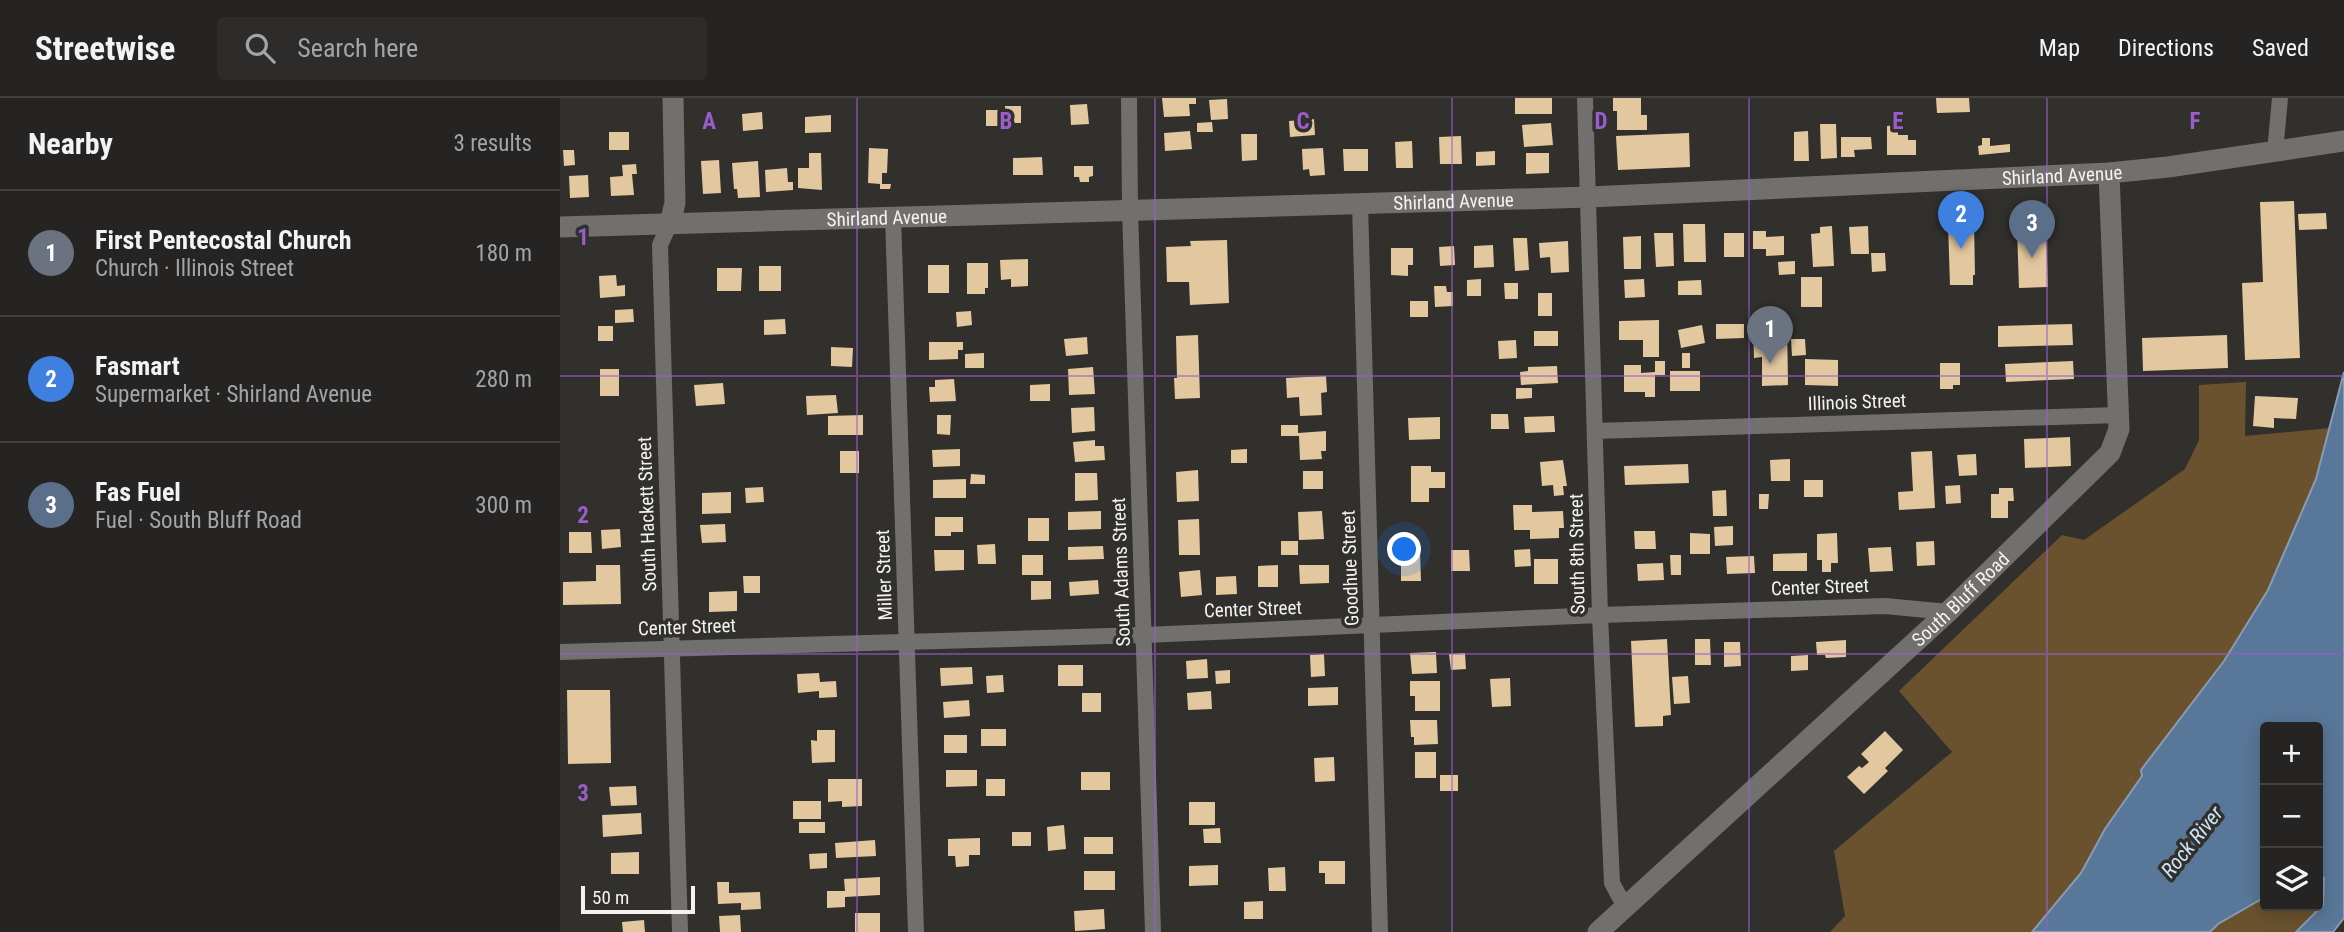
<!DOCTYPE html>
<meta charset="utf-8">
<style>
:root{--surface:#252422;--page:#2d2c2a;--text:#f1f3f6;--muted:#a3a4a5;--line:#424140;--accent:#83bcfa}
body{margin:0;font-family:"Roboto Condensed",sans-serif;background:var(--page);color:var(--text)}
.controls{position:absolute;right:21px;bottom:21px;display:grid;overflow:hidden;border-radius:7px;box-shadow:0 4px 18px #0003}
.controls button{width:63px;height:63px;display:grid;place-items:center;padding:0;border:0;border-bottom:2px solid var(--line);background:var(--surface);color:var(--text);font:35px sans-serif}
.scale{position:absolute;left:21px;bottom:18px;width:114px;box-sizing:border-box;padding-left:7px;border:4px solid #f4f3f1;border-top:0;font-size:19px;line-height:24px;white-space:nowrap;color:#f4f3f1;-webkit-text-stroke:5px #31302d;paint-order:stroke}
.you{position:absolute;left:845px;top:452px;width:24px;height:24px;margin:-18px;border:5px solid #fff;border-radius:50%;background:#1a73e8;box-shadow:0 0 0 10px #1a73e833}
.badge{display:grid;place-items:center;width:46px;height:46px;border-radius:50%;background:var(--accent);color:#fff;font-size:23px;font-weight:700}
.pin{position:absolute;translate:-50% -58px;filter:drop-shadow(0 2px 4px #0008)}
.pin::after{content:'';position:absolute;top:37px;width:24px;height:21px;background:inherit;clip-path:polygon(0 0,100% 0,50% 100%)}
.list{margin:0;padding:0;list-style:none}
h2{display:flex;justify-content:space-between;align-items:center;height:91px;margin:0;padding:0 28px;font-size:30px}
h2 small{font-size:23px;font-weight:400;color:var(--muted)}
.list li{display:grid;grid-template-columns:46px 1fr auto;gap:21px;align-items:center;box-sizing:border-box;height:126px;padding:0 28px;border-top:2px solid var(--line)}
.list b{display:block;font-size:26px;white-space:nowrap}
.list p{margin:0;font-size:23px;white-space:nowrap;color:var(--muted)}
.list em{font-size:23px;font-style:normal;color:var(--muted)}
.icon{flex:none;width:38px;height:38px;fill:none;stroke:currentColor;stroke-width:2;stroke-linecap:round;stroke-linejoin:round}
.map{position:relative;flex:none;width:1784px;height:834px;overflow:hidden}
header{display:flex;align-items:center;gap:42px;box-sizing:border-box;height:98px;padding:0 35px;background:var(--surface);border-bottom:2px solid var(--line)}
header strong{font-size:33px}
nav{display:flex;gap:38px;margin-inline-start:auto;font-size:24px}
.search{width:490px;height:63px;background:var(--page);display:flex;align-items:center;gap:18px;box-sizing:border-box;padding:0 24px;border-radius:7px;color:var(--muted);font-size:26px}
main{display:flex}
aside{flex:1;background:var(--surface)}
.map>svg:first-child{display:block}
.green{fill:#6a522f}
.water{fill:#597798;stroke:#889cb3;stroke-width:2}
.building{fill:#e3c79f}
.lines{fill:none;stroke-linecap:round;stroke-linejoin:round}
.street{stroke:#72706e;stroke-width:16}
.secondary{stroke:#72706e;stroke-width:21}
.grid{fill:none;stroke:#995ecc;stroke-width:2;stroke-opacity:0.55}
.labels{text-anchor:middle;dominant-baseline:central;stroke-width:7;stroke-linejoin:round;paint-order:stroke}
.street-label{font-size:19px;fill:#f4f3f1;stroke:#31302d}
.water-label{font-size:21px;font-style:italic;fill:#cee2f8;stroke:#31302d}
.grid-label{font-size:23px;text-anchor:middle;font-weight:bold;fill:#995ecc;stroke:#31302d;stroke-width:7;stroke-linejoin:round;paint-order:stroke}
</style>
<header>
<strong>Streetwise</strong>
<div class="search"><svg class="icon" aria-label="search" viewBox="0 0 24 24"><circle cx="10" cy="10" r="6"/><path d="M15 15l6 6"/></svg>Search here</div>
<nav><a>Map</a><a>Directions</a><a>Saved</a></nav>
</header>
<main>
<aside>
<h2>Nearby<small>3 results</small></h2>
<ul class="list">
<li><span class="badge" style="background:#6b7280">1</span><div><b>First Pentecostal Church</b><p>Church · Illinois Street</p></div><em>180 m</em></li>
<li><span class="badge" style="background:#3f7fe0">2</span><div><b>Fasmart</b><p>Supermarket · Shirland Avenue</p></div><em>280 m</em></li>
<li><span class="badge" style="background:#5c6f8a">3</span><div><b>Fas Fuel</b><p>Fuel · South Bluff Road</p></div><em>300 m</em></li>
</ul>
</aside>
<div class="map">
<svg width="1784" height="834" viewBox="0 0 1784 834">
<rect width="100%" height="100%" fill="#31302d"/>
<path class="green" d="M1686,284L1685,338L1770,330L1756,381L1708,492L1664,563L1545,731L1521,775L1472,834H1270L1285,818L1274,753L1392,654L1339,593L1502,437L1524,442L1625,371L1639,342V287Z
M1758,775L1764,780L1763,808L1736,834H1650L1658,826L1705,799V808H1758Z"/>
<path class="water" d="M1784,274V820L1773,834H1736L1763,807L1764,780L1758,775V629H1705V799L1658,826L1650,834H1472L1521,775L1545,731L1582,678L1581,672L1664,563L1708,492L1756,381Z"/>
<path class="building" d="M602,0H636V6H629L630,18L604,19Z
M955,0H992V16H955Z
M1053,0H1081V17H1087V32H1057V13H1053Z
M1376,0H1409L1410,14L1377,15Z
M667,1L668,21L651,22L649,2Z
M527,6L529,26L511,27L510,7Z
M445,8H461V25H445Z
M426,12H442V28H426Z
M202,14L203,31L183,33L182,16Z
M271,17V34L245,35V19Z
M754,21L755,37L730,39L729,23Z
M652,24L653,34H637V25Z
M991,25L993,47L964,49L962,27Z
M1260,26H1276L1277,60L1261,61Z
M1338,27V37H1348V42H1356V57H1327V28Z
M630,33L632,51L605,53L604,35Z
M1248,33L1249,63H1234V34Z
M49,34H69V52H49Z
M1129,35L1130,69L1058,72L1056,38Z
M681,36H697V62L682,63Z
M901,38L902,66H880L879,39Z
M1281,39H1311L1312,51L1294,52L1295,59H1281Z
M1422,40H1430V48L1450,46V54L1419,57L1418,48L1422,47Z
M852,43L853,70H836L835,44Z
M309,50L328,51L327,75H322V86H331L330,91H320V86L308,85Z
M763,50L765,77L750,78L749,71L743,72L742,51Z
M783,51H808V73H784Z
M3,52H14L15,67L4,68Z
M935,53V67L916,68V54Z
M249,55H261L262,92L238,90V70H249Z
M966,55H989V75L966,76Z
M482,59L483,77H453V60Z
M159,62L161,95L143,96L141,63Z
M198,63L200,99L178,100L177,91H174L172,65Z
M76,66L77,76H72L74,97L51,98L50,79L63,78L62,67Z
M514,68H533V78L529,79V84H520L519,79H514Z
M227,70L228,84H233V92L206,94L205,72Z
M28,77L29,99L10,100L9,78Z
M1734,103L1740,260L1685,262L1682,185L1703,184L1700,104Z
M1766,115L1767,131L1739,132L1738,116Z
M1403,123H1414L1415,177H1413V187H1390L1388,126L1403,125Z
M1123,126H1145L1146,164H1124Z
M1272,128L1274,168L1253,169L1251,136L1260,135V129Z
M1308,128L1309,156H1291L1289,129Z
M1486,129L1488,189L1459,190L1457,130Z
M1193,133H1206V139L1224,138V157L1206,158V151H1193Z
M1094,135H1113L1114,168L1096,169Z
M1164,135H1184V159H1164Z
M1081,138V171H1064L1063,139Z
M953,140H967L969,172L955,173Z
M667,142L669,205L630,207L629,184H607L606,149L631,148L630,143Z
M1008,143L1009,174L991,175L990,159L980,160L979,145Z
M933,147L934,169L914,170V148Z
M894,148L895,167L880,168L879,149Z
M831,150H853V167H848V178L831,177Z
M1311,155H1325L1326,173L1312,174Z
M468,161V188L451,189V181L441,182L440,162Z
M1235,163V176L1219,177L1218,164Z
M407,165H428V190H425V196H407Z
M368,167H389V195H368Z
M199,168H221V193H199Z
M157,170H182L181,193H157Z
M56,177L57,188L65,187V198L40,200L39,178Z
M1241,179H1262V209H1241Z
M921,181V198H907V182Z
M1084,181L1085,199L1065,200L1064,182Z
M1141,182L1142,197H1118V183Z
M944,185H958V201H945Z
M874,188H886L887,194H893V208L875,209Z
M978,195H992V218H978Z
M850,203H868V219H850Z
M73,211L74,224L55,225V212Z
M411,213L412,227L397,229L396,214Z
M225,221L226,236L204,237V222Z
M1099,222V259H1083V242H1059V223Z
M1227,223L1228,287L1202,288V259L1194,260L1193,224Z
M1156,226H1184V240L1156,241Z
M1512,226L1513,247L1438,249V228Z
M1142,227L1145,245L1121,250L1118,232Z
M38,228H53V243H38Z
M974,233H998V248H974Z
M638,237L640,300L615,301L614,280H617L616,238Z
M1667,237L1668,270L1583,273L1582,240Z
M527,239L528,256L506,258L504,241Z
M1231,241H1245L1246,257L1232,258Z
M956,242L957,260L939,261L938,243Z
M369,244H403V252H398V261L369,262Z
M271,249L293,250L292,269L271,268Z
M424,255V270H405V256Z
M1122,255H1130V270H1122Z
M1245,261L1278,262V288L1245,287Z
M1095,263H1105V277H1095V299H1085V294H1064V267H1081V275L1095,274Z
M1513,263L1514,281L1446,284L1445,266Z
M1380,265H1400V287H1393V291H1380Z
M997,268L998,285L961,287L960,274L968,273V269Z
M533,269L535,296L509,297L508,271Z
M40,271H59V298H40Z
M1110,273H1140V293H1110Z
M766,278L767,294L761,295L762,317L740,318L739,299L727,300L726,280Z
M394,281L396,303L370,304L369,289H375V282Z
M163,285L165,306L136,308L134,287Z
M490,286V303H470V287Z
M956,290H972V300L956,301Z
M276,297L278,315L247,317L246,298Z
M1695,298L1738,300L1736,321L1714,320V330L1693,328Z
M534,309L535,333L512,335L511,310Z
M931,316H948L949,331H931Z
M303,317V337H268V318Z
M377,317H391L390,337L377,336Z
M994,318L995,334L965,335L964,319Z
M880,319V341L849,342L848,320Z
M721,327H738V335L766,333V353H761L762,361L740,362L739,338H721Z
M1510,339L1511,368L1465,370L1464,341Z
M535,342V348H544L545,362L515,364L513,344Z
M400,351V368L373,369L372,352Z
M687,351V365H671V352Z
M280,353H299V375H280Z
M1372,353L1375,410L1339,412L1338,394L1353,393L1351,354Z
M1416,356L1417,377L1399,378L1397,357Z
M1230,361V383H1211L1210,362Z
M1003,362L1007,388H1003L1004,397L994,398L993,387L982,388L980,364Z
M1128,366L1129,385L1065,387L1064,368Z
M851,368H871V374H885V390H869V404H851Z
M638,372L639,403L617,404L616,374Z
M743,373H763V391H743Z
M515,375H537L538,402L515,403Z
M411,376L425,377V386H410Z
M406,381V400H373V382Z
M1244,382H1263V399H1244Z
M1400,387L1401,405L1386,406L1385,388Z
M203,389L204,404L186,405L185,390Z
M1439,390H1453L1454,403H1448V420H1431V396H1439Z
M1166,392L1167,418H1153L1152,393Z
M171,394V415L142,416V395Z
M1199,396H1209L1208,411H1199Z
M953,407H972V414L1003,413L1004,430H999V440L970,441V432H954Z
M541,413V431L508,432V414Z
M762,413L764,441L739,442L738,414Z
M375,419H403V434H391V438H375Z
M468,420H489V443H468Z
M639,421L640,457H619L618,422Z
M165,426L166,444L142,445L140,427Z
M1173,428V447L1155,448L1154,429Z
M60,431L61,449L42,451L41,432Z
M1074,433H1095L1096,451H1075Z
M9,434H31L32,455H9Z
M1130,435L1150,436V456H1130Z
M1277,435L1278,465H1271V474H1262V462H1257V436Z
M721,443H738V457H721Z
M1374,443L1375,467L1357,468L1356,444Z
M435,446L436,466H418L417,447Z
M543,448L544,461L508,462V449Z
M1331,449L1333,473L1310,474L1308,450Z
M970,451L971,468L955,469L954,452Z
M374,452H404V472L375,473Z
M891,452H909L910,473H891Z
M860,453L861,483H841V461H849L848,454Z
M1247,455V473H1213V456Z
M462,457H483V477H462Z
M1110,457H1121V477H1111Z
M1194,458L1195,475L1167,476L1166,459Z
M974,461H998V486H974Z
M1103,465L1104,482L1078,483L1077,466Z
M36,467H60L61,506L3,507V484L36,483Z
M718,467V489H698V468Z
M739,467H769V485L740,486Z
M640,472L642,497L621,499L619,474Z
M183,478H200V495H184Z
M676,478L677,496L656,497V479Z
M538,482L539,496L510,498L509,484Z
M471,483H491V501L471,502Z
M177,493V513L149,514V494Z
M1107,541L1111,617L1103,618V628L1075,629L1071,543Z
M1135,541H1150L1151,567H1135Z
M1286,542V559L1266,560L1265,557H1257L1256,544Z
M1164,544H1180L1181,568L1164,569Z
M876,554L877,575L852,576L850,555Z
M905,555L906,571L891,572L889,556Z
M764,556L765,578L751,579L750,557Z
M1248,557V572L1231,573V558Z
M647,561L648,580L627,581L626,563Z
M498,567H523V588H498Z
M412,569L413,586L381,588L380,570Z
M670,572V585L656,586L655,573Z
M259,575L260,584L276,583L277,599L259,600V593L238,595L237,576Z
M443,577L444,594L427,595L426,578Z
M1128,578L1130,605L1114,606L1112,579Z
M950,580L951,608L932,609L930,581Z
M850,583H880V613H855V598H850Z
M778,589V607L748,608V590Z
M7,592H50L51,665L8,666Z
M651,593L652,611L628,612L627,595Z
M522,595H541V614H522Z
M409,602L410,618L384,620L383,604Z
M850,622H877L878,646L854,647V639H851Z
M421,631H446V648H421Z
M257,632H275V664L252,665L251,642L257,643Z
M1325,633L1343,652L1325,670L1328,673L1304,696L1287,679L1299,668L1302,670L1309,664L1301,656Z
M384,637H407V655H384Z
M855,654H876V680H855Z
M774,659L775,683L755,684L754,660Z
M386,672H417V688L386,689Z
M521,674H550V692H521Z
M880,677H898V693H880Z
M268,681H302V708L282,709V703L268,704Z
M426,681H445V698H426Z
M76,688L77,707L51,708L49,689Z
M233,703H261V721H233Z
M629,704H655V727H629Z
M81,715L82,736L43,739L42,717Z
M239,724H265V735H239Z
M504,727L506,751L488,753L487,729Z
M660,730L661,745H644L643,731Z
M452,734H471V748H452Z
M524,739H553V756H524Z
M420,740V757H409V768L396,769L395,758H388V741Z
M315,742L316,758L276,760L275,745Z
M79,754V776H51V755Z
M267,755V770L250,771L249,756Z
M759,763H785V786H765V775H759Z
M658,767V787L629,788V768Z
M725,769L726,793H709L708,770Z
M524,773H555V792H524Z
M320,779V797L285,799V809L267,810V793H285L284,781Z
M157,784H169V795L200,794L201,811L181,812V805L158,806Z
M703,803V821H684V804Z
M544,811L545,831L515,833L514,813Z
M295,815H320V834H295Z
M180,817L181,834H160L159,818Z
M84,822L85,834H63L62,824Z"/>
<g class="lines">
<path class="street" d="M569,0L570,112L593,834
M1025,0L1040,517L1052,785L1065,809
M1715,54L1720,0
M800,105L820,834
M333,118L356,834
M110,125L100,147L120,834
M1035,333L1559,317
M0,554L584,537L1040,517L1325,508L1388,514"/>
<g class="secondary">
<path d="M110,125L115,105L113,0"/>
<path id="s1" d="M0,129L1029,99L1549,75L1608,69L1784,43"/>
<path id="s2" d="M1038,834L1388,514L1550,355L1559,331L1549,75"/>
</g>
</g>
<path class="grid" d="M297,0V834M595,0V834M892,0V834M1189,0V834M1487,0V834M0,278H1784M0,556H1784"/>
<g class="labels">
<g class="street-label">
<text stroke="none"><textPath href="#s1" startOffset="1503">Shirland Avenue</textPath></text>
<text stroke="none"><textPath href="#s1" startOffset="894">Shirland Avenue</textPath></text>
<text stroke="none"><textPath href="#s1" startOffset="327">Shirland Avenue</textPath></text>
<text transform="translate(1297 304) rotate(-2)">Illinois Street</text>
<text transform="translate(87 416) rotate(-92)">South Hackett Street</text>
<text transform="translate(1017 456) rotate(-91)">South 8th Street</text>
<text transform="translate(790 470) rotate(-92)">Goodhue Street</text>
<text transform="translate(561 474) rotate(-92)">South Adams Street</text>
<text transform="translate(324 477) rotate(-92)">Miller Street</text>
<text transform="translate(1260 489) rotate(-2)">Center Street</text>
<text stroke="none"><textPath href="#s2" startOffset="492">South Bluff Road</textPath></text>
<text transform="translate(693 511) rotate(-2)">Center Street</text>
<text transform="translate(127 529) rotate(-2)">Center Street</text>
</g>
<g class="water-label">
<text transform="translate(1632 744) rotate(-51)">Rock River</text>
</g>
</g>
<g class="grid-label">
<text x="149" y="31">A</text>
<text x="446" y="31">B</text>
<text x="743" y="31">C</text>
<text x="1041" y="31">D</text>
<text x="1338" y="31">E</text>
<text x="1635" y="31">F</text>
<text x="23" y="147">1</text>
<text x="23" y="425">2</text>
<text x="23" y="703">3</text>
</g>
</svg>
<div class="controls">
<button>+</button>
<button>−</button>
<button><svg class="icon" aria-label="layers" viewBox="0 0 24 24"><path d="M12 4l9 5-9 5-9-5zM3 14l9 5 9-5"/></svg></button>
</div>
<div class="scale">50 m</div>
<div class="you"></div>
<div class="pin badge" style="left:1210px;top:266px;background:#6b7280">1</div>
<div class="pin badge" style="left:1401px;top:151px;background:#3f7fe0">2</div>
<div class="pin badge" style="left:1472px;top:160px;background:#5c6f8a">3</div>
</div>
</main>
